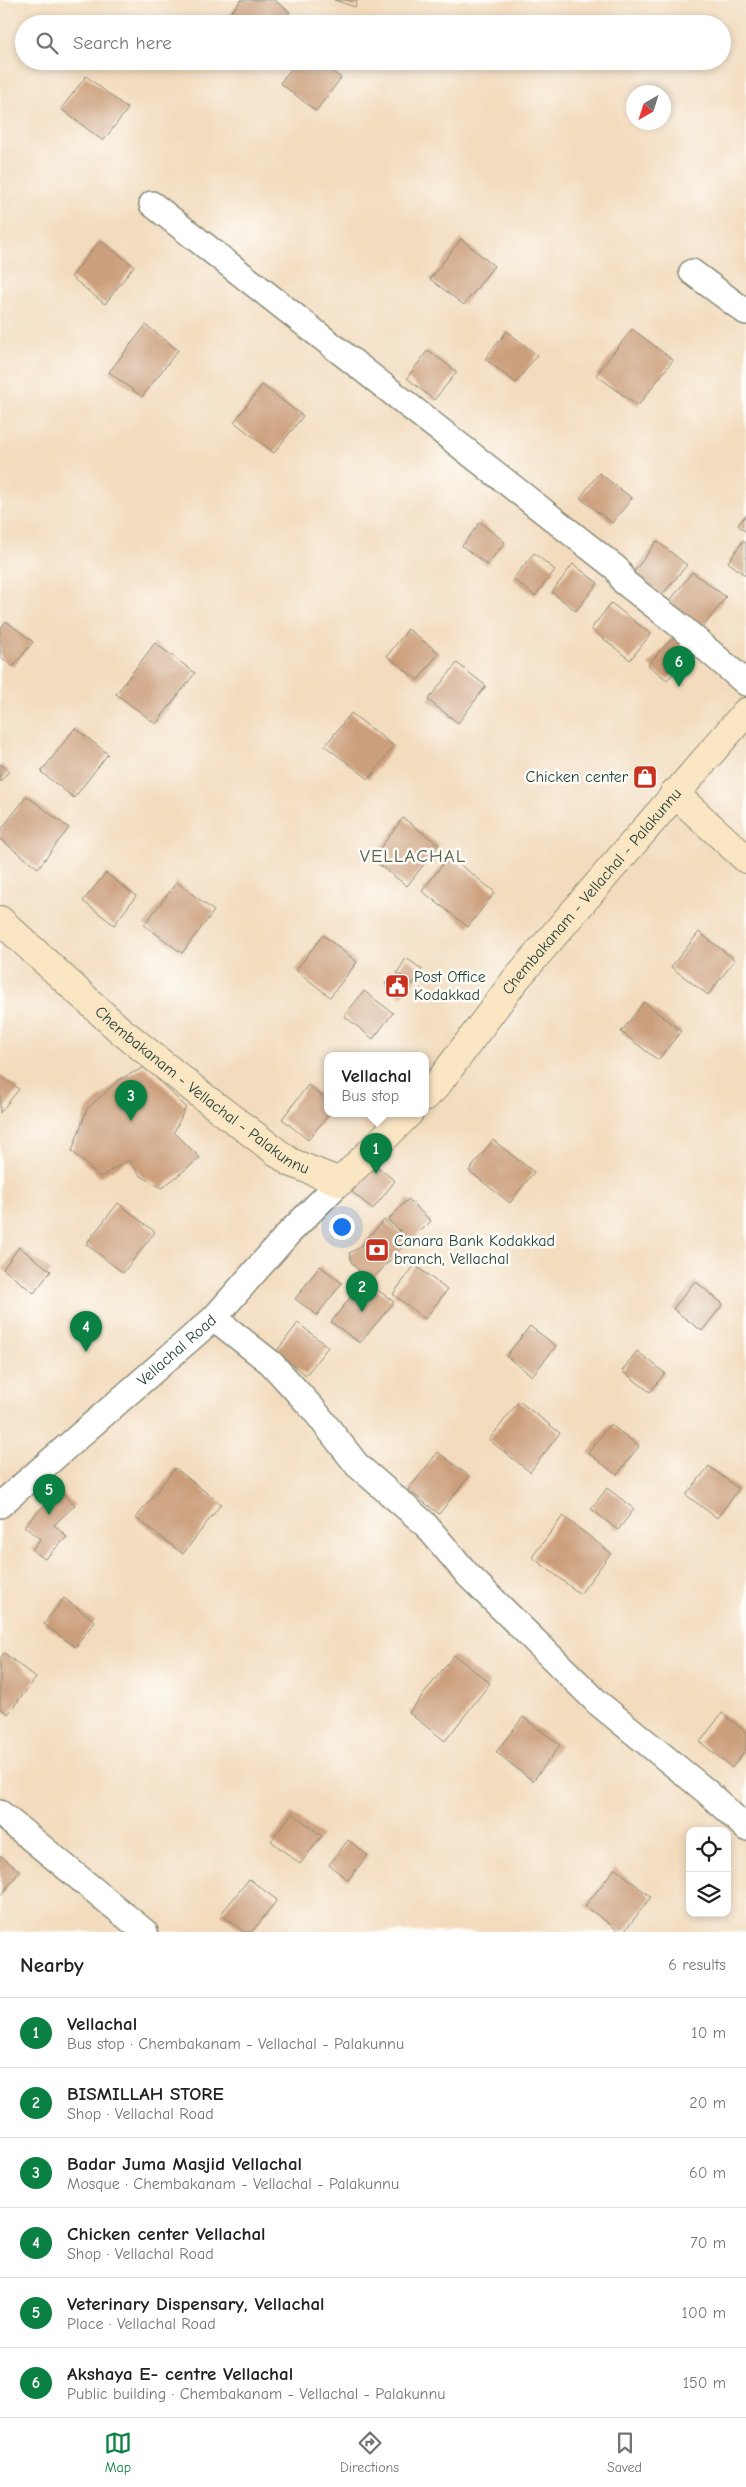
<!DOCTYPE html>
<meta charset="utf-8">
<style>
:root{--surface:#fff;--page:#f6f6f6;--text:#202124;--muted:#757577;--line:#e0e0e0;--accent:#0b8043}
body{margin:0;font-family:"Comic Neue",sans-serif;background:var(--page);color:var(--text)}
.controls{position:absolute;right:15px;bottom:15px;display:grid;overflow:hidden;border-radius:10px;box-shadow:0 2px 8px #0003}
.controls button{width:45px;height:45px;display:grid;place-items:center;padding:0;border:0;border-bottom:1px solid var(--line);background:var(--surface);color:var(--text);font:25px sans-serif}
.compass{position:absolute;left:626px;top:85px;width:45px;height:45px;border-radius:50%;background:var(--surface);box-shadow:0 2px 8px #0003;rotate:219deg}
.you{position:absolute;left:341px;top:1226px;width:18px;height:18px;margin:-12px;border:4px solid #fff;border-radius:50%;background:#1a73e8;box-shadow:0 0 0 8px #1a73e833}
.badge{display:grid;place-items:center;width:32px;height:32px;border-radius:50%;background:var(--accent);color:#fff;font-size:16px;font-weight:700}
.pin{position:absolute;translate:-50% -41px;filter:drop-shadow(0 1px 2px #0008)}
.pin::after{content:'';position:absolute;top:26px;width:18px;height:15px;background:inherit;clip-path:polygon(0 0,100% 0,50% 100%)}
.popup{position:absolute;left:324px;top:1052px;width:105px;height:65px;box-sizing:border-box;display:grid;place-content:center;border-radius:10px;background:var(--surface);filter:drop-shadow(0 1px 4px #0005);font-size:16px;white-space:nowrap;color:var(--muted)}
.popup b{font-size:19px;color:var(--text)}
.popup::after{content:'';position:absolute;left:50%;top:100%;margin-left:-10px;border:10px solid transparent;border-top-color:var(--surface)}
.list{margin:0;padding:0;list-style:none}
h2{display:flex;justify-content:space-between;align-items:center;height:65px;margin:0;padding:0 20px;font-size:21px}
h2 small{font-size:16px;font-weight:400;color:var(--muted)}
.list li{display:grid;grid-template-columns:32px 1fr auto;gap:15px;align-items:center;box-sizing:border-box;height:70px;padding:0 20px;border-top:1px solid var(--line)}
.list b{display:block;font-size:19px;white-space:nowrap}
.list p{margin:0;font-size:16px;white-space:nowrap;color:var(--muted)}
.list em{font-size:16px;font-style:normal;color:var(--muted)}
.icon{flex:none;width:28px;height:28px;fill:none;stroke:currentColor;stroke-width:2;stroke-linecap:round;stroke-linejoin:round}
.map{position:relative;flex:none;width:746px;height:1932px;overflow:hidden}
.search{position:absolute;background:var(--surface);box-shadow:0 2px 8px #0003;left:15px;right:15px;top:15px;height:55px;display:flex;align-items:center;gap:12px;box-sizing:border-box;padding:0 18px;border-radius:28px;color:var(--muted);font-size:19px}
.sheet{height:485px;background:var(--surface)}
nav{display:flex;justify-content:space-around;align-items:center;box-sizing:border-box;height:70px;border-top:1px solid var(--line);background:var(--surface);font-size:14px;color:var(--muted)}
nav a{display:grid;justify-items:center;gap:2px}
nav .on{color:var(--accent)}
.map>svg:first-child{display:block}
.building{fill:#cc9f7c}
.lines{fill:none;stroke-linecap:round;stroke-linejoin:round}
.street-casing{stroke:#898c78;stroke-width:28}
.secondary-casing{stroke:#898c78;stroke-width:30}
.street{stroke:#fff;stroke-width:25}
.secondary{stroke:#fbe6c4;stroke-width:28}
.labels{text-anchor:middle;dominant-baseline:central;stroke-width:5;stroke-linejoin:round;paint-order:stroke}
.poi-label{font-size:16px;fill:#1f3d34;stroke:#fdfcf7;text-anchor:start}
.street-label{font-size:16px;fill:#1f3d34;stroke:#fdfcf7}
.quarter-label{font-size:19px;letter-spacing:1px;fill:#5c5f4d;stroke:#fdfcf7}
</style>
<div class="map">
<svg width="746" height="1932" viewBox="0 0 746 1932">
<rect width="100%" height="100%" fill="#fdfcf7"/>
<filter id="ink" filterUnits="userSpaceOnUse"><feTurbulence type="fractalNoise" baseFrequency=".02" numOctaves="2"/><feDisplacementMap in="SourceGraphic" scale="10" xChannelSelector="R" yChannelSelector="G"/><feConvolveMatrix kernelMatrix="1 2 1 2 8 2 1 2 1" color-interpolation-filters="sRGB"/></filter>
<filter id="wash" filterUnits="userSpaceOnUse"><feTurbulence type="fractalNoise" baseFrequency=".0096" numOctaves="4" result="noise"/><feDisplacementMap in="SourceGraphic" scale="20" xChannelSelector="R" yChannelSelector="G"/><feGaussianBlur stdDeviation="1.12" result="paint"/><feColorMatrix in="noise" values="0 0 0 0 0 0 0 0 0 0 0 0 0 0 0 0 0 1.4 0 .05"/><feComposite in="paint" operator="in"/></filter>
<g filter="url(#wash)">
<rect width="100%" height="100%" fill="#f3dbbd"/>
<g id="blocks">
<path class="building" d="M241,0H274L290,12L281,24H232L226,19Z
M334,0H357L355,7Z
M297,61H319L341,78L316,111L280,83Z
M86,76L128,109L103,141L61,109Z
M461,239L494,266L464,305L430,279Z
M100,240L134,266L105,304L71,277Z
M146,325L178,350L142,397L109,372Z
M632,329L673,360L638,406L596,375Z
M507,331L537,355L516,383L485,359Z
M428,350L457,372L434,400L407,378Z
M262,385L303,416L274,453L234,422Z
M599,473L632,498L612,523L580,498Z
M746,515V532L738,525Z
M480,522L505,542L487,565L462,546Z
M657,541L687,565L662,595L633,573Z
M743,541L746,543V576L728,562Z
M534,553L555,570L535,596L513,579Z
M573,564L598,583L576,611L552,592Z
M692,572L726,597L702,628L669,602Z
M611,603L651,634L630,660L591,629Z
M6,621L33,642L13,667L0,656V629Z
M408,629L439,653L418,680L387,656Z
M673,637L692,652L667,680L648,665Z
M155,643L195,673L156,724L116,694Z
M457,663L486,686L458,723L428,700Z
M351,713L394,746L369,779L325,746Z
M75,728L108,754L74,798L41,772Z
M0,764L9,771L0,782Z
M27,796L69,828L38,868L0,839V831Z
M403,818L439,845L407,886L372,859Z
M449,856L495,892L468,927L422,891Z
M106,873L136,896L114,925L83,901Z
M177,882L214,911L182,953L144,925Z
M699,932L735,960L708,995L671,967Z
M323,935L357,962L330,997L296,970Z
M406,958L422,969L413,984L397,973Z
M392,975L409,988L401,997L385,984Z
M364,991L393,1013L373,1039L344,1016Z
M644,1002L681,1031L658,1060L621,1032Z
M145,1067L186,1107L174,1132L200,1158L162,1188L141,1176L129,1160L100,1177L72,1151L87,1109L120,1079Z
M0,1075L19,1089L0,1113Z
M308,1085L327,1100V1113H330L308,1140L282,1119Z
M493,1140L534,1172L510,1203L469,1171Z
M374,1164L395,1181L373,1209L352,1192Z
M408,1199L431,1221L411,1241L388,1220Z
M118,1203L155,1232L123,1273L86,1244Z
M384,1220L407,1242L370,1282L352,1263L349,1253L359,1248Z
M19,1247L51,1271L34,1293L3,1269Z
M415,1265L447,1290L425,1319L393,1294Z
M320,1266L342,1283L317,1315L295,1299Z
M364,1280L394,1302L360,1343L331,1322Z
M695,1281L723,1304L702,1331L673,1309Z
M298,1323L328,1347L306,1375L276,1352Z
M530,1326L556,1346L532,1376L506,1356Z
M637,1351L665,1373L650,1392L622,1371Z
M519,1401L560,1433L530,1472L489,1440Z
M610,1424L639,1446L617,1475L588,1453Z
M438,1452L469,1476L439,1514L408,1490Z
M709,1466L739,1489L717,1518L686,1495Z
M175,1468L221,1504L183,1554L136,1518Z
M607,1488L634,1509L618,1530L591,1509Z
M59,1490L75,1505L54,1525L67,1537L45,1559L32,1550L40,1539L24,1526Z
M563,1516L611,1553L580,1594L532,1557Z
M64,1598L95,1621L75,1647L44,1624Z
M4,1653L36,1678L8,1714L0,1708V1658Z
M454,1655L490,1683L445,1741L409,1713Z
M722,1713L746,1732V1749L732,1768L700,1742Z
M523,1717L560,1745L533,1781L496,1752Z
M292,1813L322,1836L300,1864L271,1841Z
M348,1840L368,1855L348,1880L329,1865Z
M0,1855L20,1871L0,1897Z
M615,1868L651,1897L624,1932H620L585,1906Z
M249,1879L277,1900L252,1932H244L221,1914Z"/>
</g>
</g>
<g filter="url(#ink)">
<use href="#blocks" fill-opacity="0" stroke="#898c78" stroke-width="1"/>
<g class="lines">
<defs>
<g id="street">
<path d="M152,204L617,569L624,582L679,625L746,683"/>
<path d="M692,272L746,312"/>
<path d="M214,1318L271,1363L314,1410L357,1465L424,1523L468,1575L598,1703L706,1791L746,1828"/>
<path id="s1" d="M0,1505L214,1318L288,1234L340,1182"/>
<path d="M0,1813L145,1932"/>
</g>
<g id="secondary">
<path d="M674,793L746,859"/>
<path id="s2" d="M0,920L120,1030L205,1098L290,1162L340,1182L409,1113"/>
<path id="s3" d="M425,1097L436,1086L516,979L746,712"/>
</g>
</defs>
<use href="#street" class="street-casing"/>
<use href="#secondary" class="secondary-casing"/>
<use href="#street" class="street"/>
<use href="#secondary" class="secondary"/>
</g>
</g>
<defs>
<symbol id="shop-square" viewBox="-11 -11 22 22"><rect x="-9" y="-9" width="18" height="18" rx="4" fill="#c8321e" stroke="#fdfcf7"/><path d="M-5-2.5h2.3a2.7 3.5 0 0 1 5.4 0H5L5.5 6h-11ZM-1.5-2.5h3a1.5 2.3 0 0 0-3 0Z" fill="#fff"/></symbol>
<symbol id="civic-square" viewBox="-11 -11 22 22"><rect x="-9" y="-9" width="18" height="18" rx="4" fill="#c8321e" stroke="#fdfcf7"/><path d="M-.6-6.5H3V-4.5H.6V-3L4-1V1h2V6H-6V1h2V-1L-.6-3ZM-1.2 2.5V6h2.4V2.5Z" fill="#fff"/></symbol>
<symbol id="bank-square" viewBox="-11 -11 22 22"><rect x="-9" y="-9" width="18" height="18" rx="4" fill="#c8321e" stroke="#fdfcf7"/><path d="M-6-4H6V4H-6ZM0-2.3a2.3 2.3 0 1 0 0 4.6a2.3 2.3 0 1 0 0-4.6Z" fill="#fff"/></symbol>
</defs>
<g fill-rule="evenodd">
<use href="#shop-square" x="631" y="763" width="28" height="28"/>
<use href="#civic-square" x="383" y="972" width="28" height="28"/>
<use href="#bank-square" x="363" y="1236" width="28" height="28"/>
</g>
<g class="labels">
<g class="poi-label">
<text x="628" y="777" text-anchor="end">Chicken center</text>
<text x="414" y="977">Post Office<tspan x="414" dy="18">Kodakkad</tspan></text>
<text x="394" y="1241">Canara Bank Kodakkad<tspan x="394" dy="18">branch, Vellachal</tspan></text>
</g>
<g class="street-label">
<text stroke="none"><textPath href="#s3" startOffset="265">Chembakanam - Vellachal - Palakunnu</textPath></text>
<text stroke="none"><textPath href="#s2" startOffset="265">Chembakanam - Vellachal - Palakunnu</textPath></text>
<text stroke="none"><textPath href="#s1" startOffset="235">Vellachal Road</textPath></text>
</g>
<g class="quarter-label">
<text x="413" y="856">VELLACHAL</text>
</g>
</g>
</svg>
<div class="controls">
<button><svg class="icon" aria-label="locate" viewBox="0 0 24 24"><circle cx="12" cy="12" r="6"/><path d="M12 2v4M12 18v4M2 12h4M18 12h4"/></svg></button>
<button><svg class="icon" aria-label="layers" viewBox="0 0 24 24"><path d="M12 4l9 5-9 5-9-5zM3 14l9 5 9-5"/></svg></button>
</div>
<svg class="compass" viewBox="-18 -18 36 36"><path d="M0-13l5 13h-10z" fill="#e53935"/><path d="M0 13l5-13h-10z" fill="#757577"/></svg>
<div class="you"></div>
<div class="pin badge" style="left:376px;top:1174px">1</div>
<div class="popup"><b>Vellachal</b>Bus stop</div>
<div class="pin badge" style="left:362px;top:1312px">2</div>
<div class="pin badge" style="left:131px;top:1121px">3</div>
<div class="pin badge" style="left:86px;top:1352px">4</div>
<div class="pin badge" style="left:49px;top:1515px">5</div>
<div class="pin badge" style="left:679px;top:687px">6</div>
<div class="search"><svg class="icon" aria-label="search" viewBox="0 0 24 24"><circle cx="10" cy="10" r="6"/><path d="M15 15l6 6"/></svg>Search here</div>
</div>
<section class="sheet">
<h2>Nearby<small>6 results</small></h2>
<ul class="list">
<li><span class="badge">1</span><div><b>Vellachal</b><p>Bus stop · Chembakanam - Vellachal - Palakunnu</p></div><em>10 m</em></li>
<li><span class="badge">2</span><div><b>BISMILLAH STORE</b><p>Shop · Vellachal Road</p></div><em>20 m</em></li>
<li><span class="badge">3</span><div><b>Badar Juma Masjid Vellachal</b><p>Mosque · Chembakanam - Vellachal - Palakunnu</p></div><em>60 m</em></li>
<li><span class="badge">4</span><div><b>Chicken center Vellachal</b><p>Shop · Vellachal Road</p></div><em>70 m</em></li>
<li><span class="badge">5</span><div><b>Veterinary Dispensary, Vellachal</b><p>Place · Vellachal Road</p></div><em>100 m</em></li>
<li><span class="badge">6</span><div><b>Akshaya E- centre Vellachal</b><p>Public building · Chembakanam - Vellachal - Palakunnu</p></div><em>150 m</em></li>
</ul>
</section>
<nav>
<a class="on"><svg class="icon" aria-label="map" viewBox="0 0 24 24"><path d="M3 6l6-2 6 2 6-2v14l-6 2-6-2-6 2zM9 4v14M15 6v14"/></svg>Map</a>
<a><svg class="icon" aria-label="directions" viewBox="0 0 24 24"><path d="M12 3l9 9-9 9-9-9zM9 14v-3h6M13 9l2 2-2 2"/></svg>Directions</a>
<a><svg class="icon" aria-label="saved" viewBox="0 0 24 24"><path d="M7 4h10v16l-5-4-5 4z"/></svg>Saved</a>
</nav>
